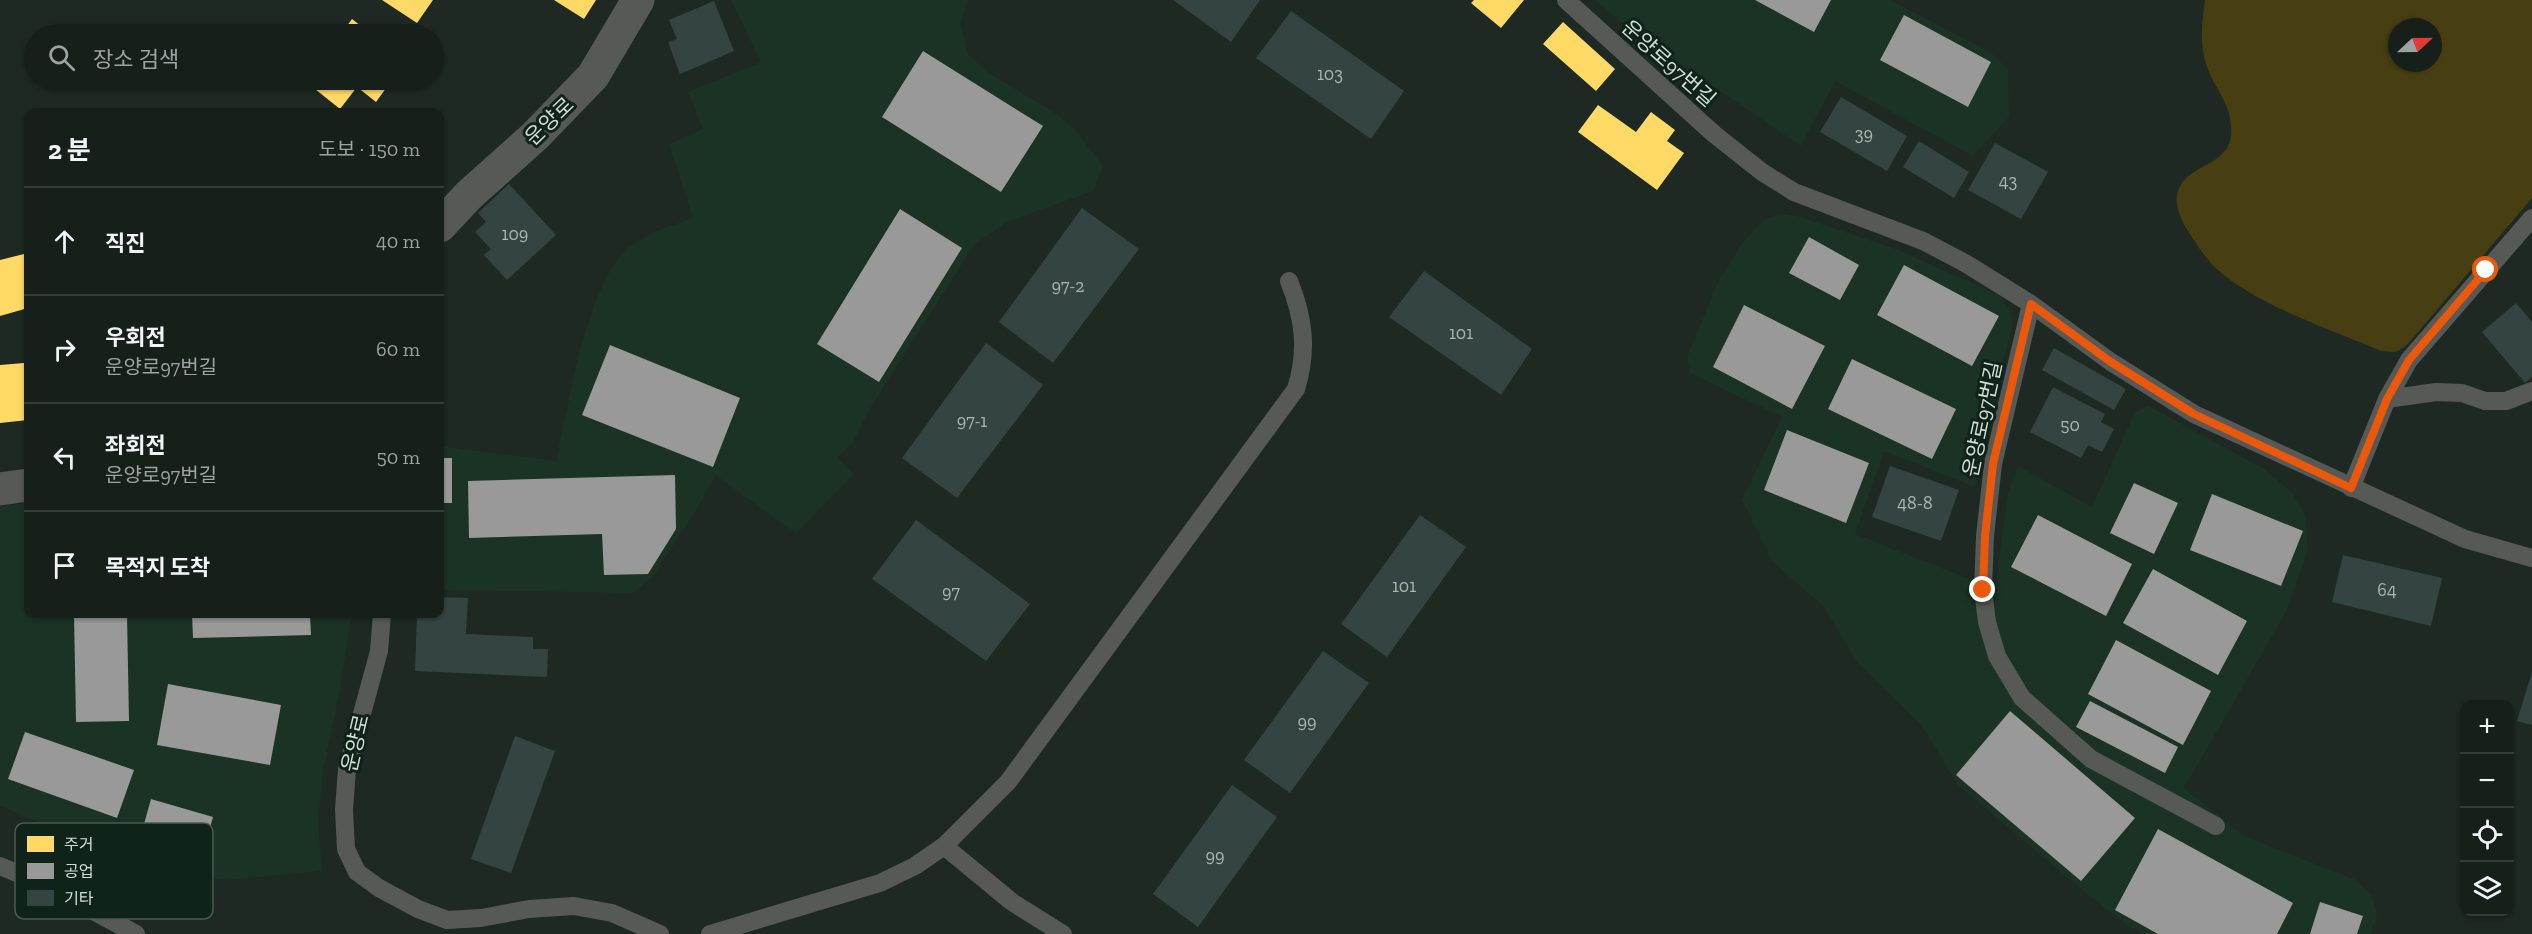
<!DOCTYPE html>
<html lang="ko">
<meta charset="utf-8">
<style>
:root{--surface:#161f1a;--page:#232c27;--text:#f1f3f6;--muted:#9ea2a2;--line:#353d39}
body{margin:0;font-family:"Zilla Slab","Noto Sans KR",serif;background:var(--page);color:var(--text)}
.controls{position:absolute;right:18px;bottom:18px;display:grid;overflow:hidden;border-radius:12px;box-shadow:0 2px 4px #0004}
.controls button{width:54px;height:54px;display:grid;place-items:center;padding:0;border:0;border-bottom:2px solid var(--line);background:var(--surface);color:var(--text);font:30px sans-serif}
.compass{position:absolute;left:2388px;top:18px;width:54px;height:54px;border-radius:50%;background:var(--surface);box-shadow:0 2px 4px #0004;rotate:68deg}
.stop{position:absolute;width:18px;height:18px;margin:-14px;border:4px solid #ea580c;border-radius:50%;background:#fff}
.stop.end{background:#ea580c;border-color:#fff;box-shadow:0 2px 6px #0008}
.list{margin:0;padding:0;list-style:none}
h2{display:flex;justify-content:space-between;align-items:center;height:78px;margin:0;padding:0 24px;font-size:26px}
h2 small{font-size:20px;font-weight:400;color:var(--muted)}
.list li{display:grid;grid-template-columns:39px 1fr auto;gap:18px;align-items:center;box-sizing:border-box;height:108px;padding:0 24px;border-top:2px solid var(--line)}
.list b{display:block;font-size:22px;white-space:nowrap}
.list p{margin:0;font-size:20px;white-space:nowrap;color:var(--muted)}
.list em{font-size:20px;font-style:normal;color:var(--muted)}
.icon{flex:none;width:33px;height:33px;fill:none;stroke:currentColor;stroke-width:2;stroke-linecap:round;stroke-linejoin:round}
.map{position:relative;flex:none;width:2532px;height:934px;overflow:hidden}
.search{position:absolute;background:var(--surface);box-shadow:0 2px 4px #0004;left:24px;top:24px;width:420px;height:66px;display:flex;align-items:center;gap:15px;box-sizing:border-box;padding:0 21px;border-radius:33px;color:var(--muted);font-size:22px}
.panel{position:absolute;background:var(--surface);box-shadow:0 2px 4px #0004;left:24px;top:108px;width:420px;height:510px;border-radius:12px}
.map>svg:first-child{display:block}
.built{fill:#1a3325}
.green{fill:#473f12;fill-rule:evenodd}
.homes{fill:#ffd966}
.industry{fill:#999}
.building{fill:#344440}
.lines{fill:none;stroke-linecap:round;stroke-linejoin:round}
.service{stroke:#565955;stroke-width:18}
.minor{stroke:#565955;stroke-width:33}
.route{stroke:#ea580c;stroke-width:8}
.labels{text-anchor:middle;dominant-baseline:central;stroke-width:6;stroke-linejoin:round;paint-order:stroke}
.number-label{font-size:18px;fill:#aab7b0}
.street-label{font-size:21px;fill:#d1ddd5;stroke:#102319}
.key{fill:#102319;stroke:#4a5b51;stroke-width:1.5}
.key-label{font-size:16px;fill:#d1ddd5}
</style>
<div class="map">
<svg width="2532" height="934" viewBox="0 0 2532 934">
<rect width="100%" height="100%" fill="#1e2923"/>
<path class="built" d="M731,0H967L961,24L968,54L987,72L1052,111L1073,127L1103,166L1093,191L1007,222L974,245L869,410L852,444L837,458L854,474L796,533L715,475L700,504L653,576L633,593L440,590V446L556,461L579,352L598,295L611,268L628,248L654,232L693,218L669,144L703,129L688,92L761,62Z
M1595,0H1891L1991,53L2008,70L2009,117L1973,156L1835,81L1801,146L1637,35Z
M1779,214L1797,216L1896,249L1977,285L2001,297L2009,309L2013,326L1999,372L1975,487L1884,451L1855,534L1995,589L2008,492L2018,466L2092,507L2135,412L2149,406L2264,469L2292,492L2305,515L2308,550L2285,614L2184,788L2244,836L2354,879L2372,895L2377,915L2371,934H2144L2127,925L2093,899L1958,785L1922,726L1857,662L1824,607L1772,561L1742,500L1782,417L1690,373L1687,357L1718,282L1743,242L1763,220Z
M28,503V614H352L340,689L323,771L318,822L322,871L230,880L185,876L147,867L0,806V506Z"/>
<path class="green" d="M2205,0H2532V198L2407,345L2396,352L2381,351C2331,329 2269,310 2225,276C2209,264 2198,247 2188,231C2180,219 2173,202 2179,188C2190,164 2229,165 2231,135C2233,104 2216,92 2207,67C2199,45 2202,23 2205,0ZM2397,27H2433V63H2397Z"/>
<path class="homes" d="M382,0H433L417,23Z
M554,0H596L584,19Z
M1474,0H1524L1501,28L1471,3Z
M352,19L371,34H341Z
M1563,22L1615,69L1596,91L1543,44Z
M306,80H392L376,102L357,87L340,109L305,81Z
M1598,105L1636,132L1651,112L1675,130L1667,141L1684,153L1657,190L1578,132Z
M28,253V308L0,316V260Z
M24,363L28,420L0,423V365Z"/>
<path class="industry" d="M1755,0H1831L1814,32Z
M1904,15L1991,62L1968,107L1880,60Z
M923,51L1043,126L1001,192L882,117Z
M900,209L962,248L879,382L817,344Z
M1809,237L1859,265L1840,300L1789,273Z
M1904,265L1999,316L1972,366L1877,315Z
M1744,305L1825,346L1792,409L1713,367Z
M610,345L740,398L713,467L582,415Z
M1852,359L1956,409L1932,459L1828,409Z
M1787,430L1869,463L1846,523L1764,490Z
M440,458H452V503H440Z
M675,475L676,529L648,574L604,575L602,534L469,538L468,481Z
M2134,483L2178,503L2154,554L2110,533Z
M2212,494L2303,531L2281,586L2190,550Z
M2038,515L2132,564L2106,616L2011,567Z
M2153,569L2247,621L2218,675L2123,623Z
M74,614H127L129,721L76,722Z
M192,614H310L311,635L193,638Z
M2116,640L2211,691L2183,745L2088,694Z
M168,684L281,705L270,765L157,745Z
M2090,701L2178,747L2165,773L2076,727Z
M2010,711L2135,818L2081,881L1956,775Z
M25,732L134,770L117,818L8,779Z
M151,799L213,817L201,860L139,842Z
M2158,829L2293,903L2277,934H2158L2115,910Z
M2320,902L2363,916L2357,934H2310Z"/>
<path class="building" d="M1173,0H1260L1231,42Z
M714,1L734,51L680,74L668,42L677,39L669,20Z
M1291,11L1404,91L1371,139L1256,58Z
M1841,97L1907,136L1887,171L1820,132Z
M1919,141L1969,172L1954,198L1903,167Z
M1995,143L2048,172L2021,219L1968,190Z
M509,184L556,235L507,280L484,255L491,249L475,232L486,222L478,213Z
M1082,208L1139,249L1053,363L999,322Z
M1424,271L1532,349L1501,395L1389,317Z
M2516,303L2532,322V377L2525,383L2482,332Z
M986,343L1043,385L957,498L902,458Z
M2054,348L2126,389L2114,410L2042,370Z
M2053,387L2105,414L2101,422L2114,429L2102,452L2088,445L2081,458L2030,432Z
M1890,466L1959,490L1941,541L1872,517Z
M1420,515L1466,547L1387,657L1341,624Z
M916,520L1030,604L986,661L872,579Z
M2343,555L2442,578L2431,626L2332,602Z
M440,597L468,598L466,634L533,637V649H548L547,677L415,671L417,614H440Z
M1323,651L1369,683L1290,793L1244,760Z
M2532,672V725L2517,721Z
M515,736L555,751L511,873L471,859Z
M1232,785L1277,817L1198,927L1153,894Z"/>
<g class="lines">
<path class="service" d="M1566,0L1714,134L1762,172L1794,192L1923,241L1965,263L2031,304L2111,362L2194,414L2465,539L2532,558
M2031,304L1993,464L1985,536L1983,590L1987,622L1997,656L2022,698L2091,759L2216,826
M2387,399L2436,392L2462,393L2485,401H2506L2532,391
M2351,488L2387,399L2409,360L2532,218
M382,614L379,651L347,769L344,810L346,849L357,872L379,888L418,909L447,920L481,918L529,909L574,906L612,913L660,934
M944,846L1012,902L1063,934
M0,866L41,883L136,934
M710,934L880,883L915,866L944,846L1008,782L1296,389C1308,350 1304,318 1289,281"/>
<path class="minor" d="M440,226L469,195L535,136L593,76L638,0
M0,489L28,485"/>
</g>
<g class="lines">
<path class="route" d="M1983,590L1985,536L1993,464L2031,304L2111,362L2194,414L2351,488L2387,399L2409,360L2486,270"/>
</g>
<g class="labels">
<g class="number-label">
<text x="1330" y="74">103</text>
<text x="1864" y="134">39</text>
<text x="2008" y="181">43</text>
<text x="515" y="234">109</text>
<text x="1068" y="286">97-2</text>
<text x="1461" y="333">101</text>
<text x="972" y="421">97-1</text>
<text x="2070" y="425">50</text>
<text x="1915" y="503">48-8</text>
<text x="1404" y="586">101</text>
<text x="2387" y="590">64</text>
<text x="951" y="592">97</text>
<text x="1307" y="722">99</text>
<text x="1215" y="856">99</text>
</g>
<g class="street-label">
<text transform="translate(1669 63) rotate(42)">운양로97번길</text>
<text transform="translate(549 121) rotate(-44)">운양로</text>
<text transform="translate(1982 419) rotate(-78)">운양로97번길</text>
<text transform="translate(355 743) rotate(-77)">운양로</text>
</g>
</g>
<rect x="15" y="823" width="198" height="96" rx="9" class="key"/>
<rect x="27" y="836" width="27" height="16" fill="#ffd966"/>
<rect x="27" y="863" width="27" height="16" fill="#999"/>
<rect x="27" y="890" width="27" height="16" fill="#344440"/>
<g class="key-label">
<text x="64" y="850">주거</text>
<text x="64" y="877">공업</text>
<text x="64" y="904">기타</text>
</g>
</svg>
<div class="controls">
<button>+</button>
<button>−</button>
<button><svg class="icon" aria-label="locate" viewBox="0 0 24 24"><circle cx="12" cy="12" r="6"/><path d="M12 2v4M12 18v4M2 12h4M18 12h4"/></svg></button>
<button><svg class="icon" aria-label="layers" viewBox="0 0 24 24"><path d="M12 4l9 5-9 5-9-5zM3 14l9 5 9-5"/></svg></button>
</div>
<svg class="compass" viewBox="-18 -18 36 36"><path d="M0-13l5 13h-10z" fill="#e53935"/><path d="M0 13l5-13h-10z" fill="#9ea2a2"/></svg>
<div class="stop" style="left:2486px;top:270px"></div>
<div class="stop end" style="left:1983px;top:590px"></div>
<div class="search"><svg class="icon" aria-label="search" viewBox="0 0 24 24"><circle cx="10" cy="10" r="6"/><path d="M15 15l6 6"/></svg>장소 검색</div>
<section class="panel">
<h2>2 분<small>도보 · 150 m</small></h2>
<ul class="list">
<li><svg class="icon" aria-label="ahead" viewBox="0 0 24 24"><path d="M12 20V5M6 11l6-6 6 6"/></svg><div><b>직진</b></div><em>40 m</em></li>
<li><svg class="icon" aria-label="right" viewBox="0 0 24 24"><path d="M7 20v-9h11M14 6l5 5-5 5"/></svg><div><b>우회전</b><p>운양로97번길</p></div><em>60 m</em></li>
<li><svg class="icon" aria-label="left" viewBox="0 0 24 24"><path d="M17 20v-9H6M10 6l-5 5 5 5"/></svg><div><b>좌회전</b><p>운양로97번길</p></div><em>50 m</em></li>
<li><svg class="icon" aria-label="arrive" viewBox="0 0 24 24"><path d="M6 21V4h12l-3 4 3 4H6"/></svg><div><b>목적지 도착</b></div></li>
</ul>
</section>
</div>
